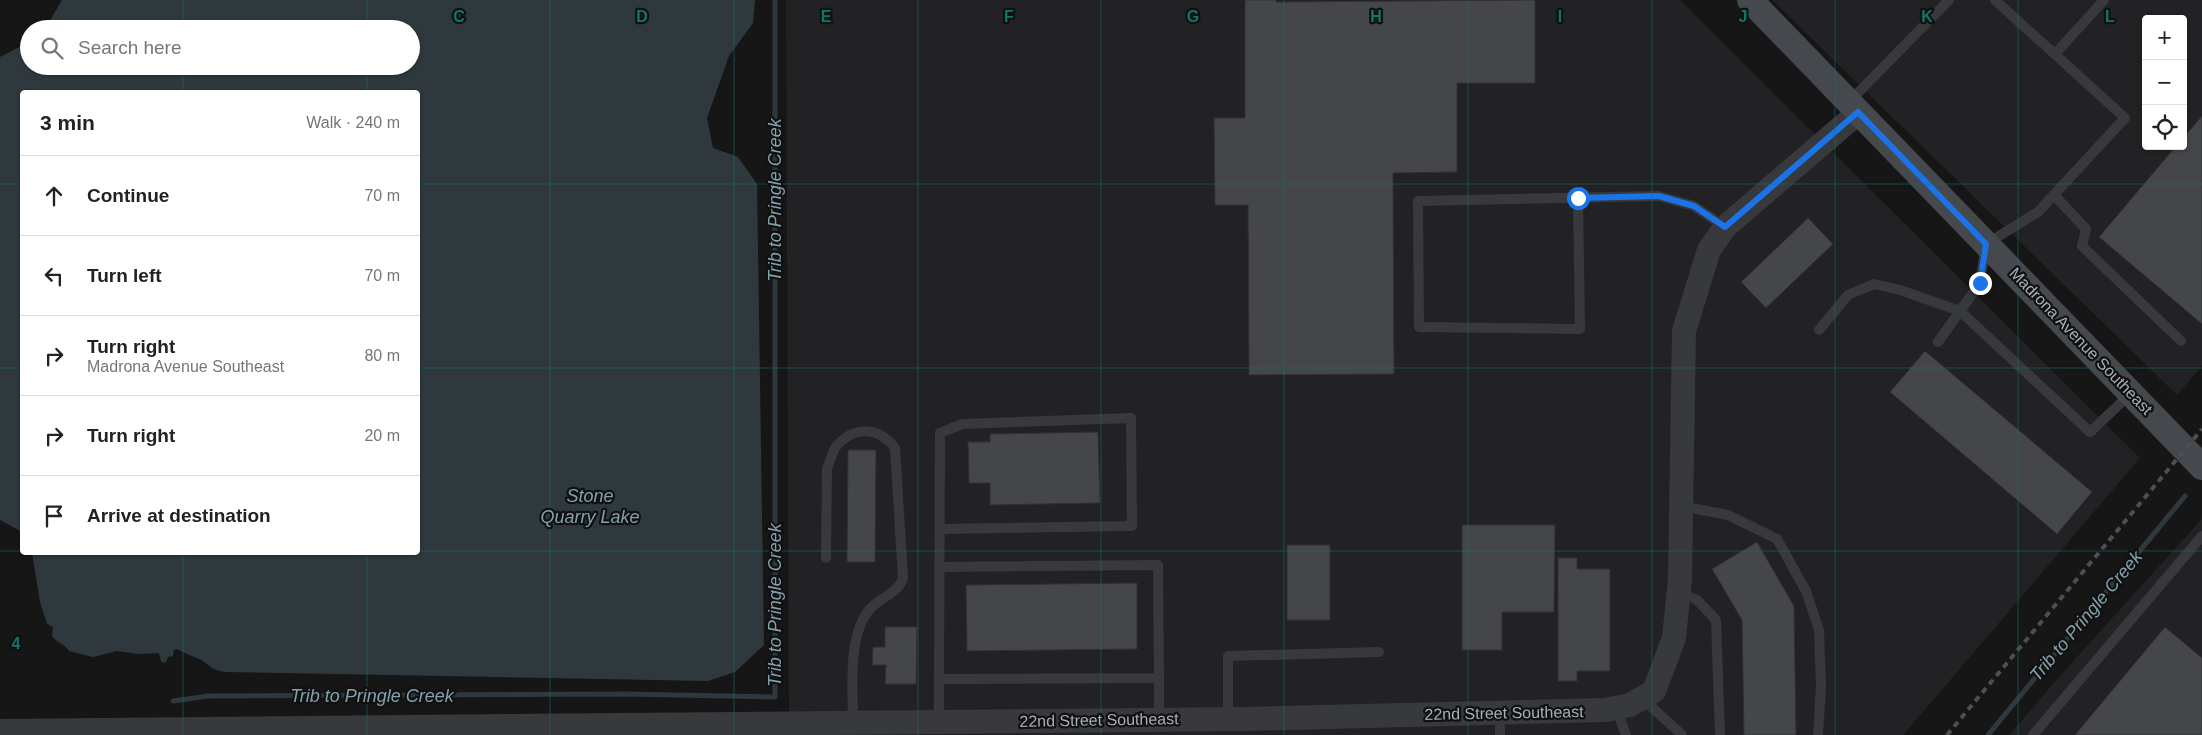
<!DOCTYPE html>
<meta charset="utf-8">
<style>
:root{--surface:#fff;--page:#f6f6f6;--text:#222;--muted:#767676;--line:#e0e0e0}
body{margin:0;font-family:Arial,sans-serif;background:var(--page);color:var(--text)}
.controls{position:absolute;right:15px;top:15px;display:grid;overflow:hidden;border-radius:5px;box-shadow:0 1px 4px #0004}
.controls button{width:45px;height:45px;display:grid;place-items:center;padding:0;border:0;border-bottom:1px solid var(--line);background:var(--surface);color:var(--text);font:25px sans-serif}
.stop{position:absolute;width:15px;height:15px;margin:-11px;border:4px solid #1a73e8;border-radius:50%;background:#fff}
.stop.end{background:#1a73e8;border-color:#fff;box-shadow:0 1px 5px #0008}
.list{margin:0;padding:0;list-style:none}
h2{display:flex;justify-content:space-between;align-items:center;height:65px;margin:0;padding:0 20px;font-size:21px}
h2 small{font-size:16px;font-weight:400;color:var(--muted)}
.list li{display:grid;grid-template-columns:32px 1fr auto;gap:15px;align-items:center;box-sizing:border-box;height:80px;padding:0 20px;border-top:1px solid var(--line)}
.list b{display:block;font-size:19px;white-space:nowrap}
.list p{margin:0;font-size:16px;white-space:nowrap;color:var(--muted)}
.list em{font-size:16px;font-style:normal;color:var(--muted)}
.icon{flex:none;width:28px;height:28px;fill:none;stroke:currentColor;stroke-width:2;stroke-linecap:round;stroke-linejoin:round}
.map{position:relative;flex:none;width:2202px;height:735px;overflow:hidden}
.search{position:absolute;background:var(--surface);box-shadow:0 1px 4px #0004;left:20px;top:20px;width:400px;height:55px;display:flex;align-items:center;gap:12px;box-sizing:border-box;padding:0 18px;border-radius:28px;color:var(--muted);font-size:19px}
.panel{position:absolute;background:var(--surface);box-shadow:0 1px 4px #0004;left:20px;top:90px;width:400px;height:465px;border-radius:5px}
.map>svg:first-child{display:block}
.built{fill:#222224;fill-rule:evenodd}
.water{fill:#2f383c}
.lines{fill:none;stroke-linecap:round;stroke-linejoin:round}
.stream{stroke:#2f383c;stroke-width:5}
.building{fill:#45464a;stroke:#303033}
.service{stroke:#37393c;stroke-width:10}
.tertiary{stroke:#37393c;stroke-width:24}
.secondary{stroke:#45484c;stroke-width:26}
.rail{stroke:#4c4f53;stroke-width:4;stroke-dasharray:6 5;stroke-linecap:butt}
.route{stroke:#1a73e8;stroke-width:6}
.grid{fill:none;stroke:#0f766e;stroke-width:1;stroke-opacity:0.55}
.labels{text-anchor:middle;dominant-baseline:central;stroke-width:4.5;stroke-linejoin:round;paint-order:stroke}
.street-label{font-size:16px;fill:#a9afb6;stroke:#111112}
.water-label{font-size:18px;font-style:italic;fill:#83a2ae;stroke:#111112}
.grid-label{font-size:16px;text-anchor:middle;font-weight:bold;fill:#0f766e;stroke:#111112;stroke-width:4.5;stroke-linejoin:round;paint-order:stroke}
</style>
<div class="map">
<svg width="2202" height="735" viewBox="0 0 2202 735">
<rect width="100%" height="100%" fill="#161617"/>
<path class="built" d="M786,0H1680L2140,458L1903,735H760L789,734Z
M1772,0H2202V366L2177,395ZM2146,19H2183V146H2146Z
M2202,519V735H2009L2075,659Z"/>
<path class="water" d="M62,0H755L753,23L729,56L707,118L713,148L738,157L757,184L764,645L735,672L708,681L225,672C208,669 212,665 199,659C192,655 185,654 177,649L174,650L173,656L168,657L166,662L163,663L161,661L159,653L138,654L117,651L93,657L69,651C65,644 57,643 52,636L53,627L47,624L40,602L32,553L418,552V92H22V532L0,520V57L29,42V66H411V29H45Z"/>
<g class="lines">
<path class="stream" d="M173,701L208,696L626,694L775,697V0
M1988,735L2185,496"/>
</g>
<path class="building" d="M1245,0H1276V2L1535,0V83H1457V172L1393,173L1394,374L1249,375L1248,205H1215L1214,118H1245Z
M2202,116V324L2099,237L2176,146H2183V138Z
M1808,218L1833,244L1766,308L1741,282Z
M1925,351L2092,492L2057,534L1890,392Z
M1098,432L1100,503L990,505V483H969L968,442H990V434Z
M848,450H876L875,562H847Z
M1462,525H1555L1554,612H1502V650H1462Z
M1757,542L1794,606L1796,735H1744L1742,620L1712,569Z
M1287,545H1330V620H1287Z
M1558,558H1577V569H1610V671H1577V681H1558Z
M1137,583V649L967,651L966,585Z
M885,627H917L916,684H885L886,665H872L873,647H885Z
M2165,627L2202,658V735H2075Z"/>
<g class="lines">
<path class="service" d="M2055,54L2104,0
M1850,101L1949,0
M2054,195L2086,229L2082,246L2181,341
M1578,198L1580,329L1419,327L1418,201L1659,196L1694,206L1725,227
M1819,330L1848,295L1874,284L1900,290L1960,311L2090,432L2130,394
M1938,342L1980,283L1986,244L2038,212L2125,118L1995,0
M1681,506L1728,515L1777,539L1806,591L1819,630L1821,687L1818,735
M826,558L827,469C830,462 832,450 838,444C857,425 880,428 895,448L903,578C898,594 880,597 870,609C847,635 853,690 853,723
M939,567L1158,565L1159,678
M1678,592L1697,600L1716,620L1720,735
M939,679L940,433L962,424L1131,418L1132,526L940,529
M1642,698L1682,735
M1616,708L1626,735
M1500,713V735
M1228,719V656L1379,652
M939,722V679L1159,678V720
M2033,735L2202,536"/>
<path class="tertiary" d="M0,731L1245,719L1605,710L1630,705L1654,691L1674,638L1680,579L1684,331L1709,250L1725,227L1859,112"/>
<path class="secondary" d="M1750,0L2202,467"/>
<path class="rail" d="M1947,735L2202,429"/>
</g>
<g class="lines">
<path class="route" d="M1578,198L1659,196L1694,206L1725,227L1858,112L1986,244L1980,283"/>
</g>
<path class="grid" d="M183,0V29M367,0V29M550,0V735M734,0V735M918,0V735M1101,0V735M1284,0V735M1468,0V735M1652,0V735M1835,0V735M2018,0V735M183,66V92M367,66V92M0,184H22M418,184H2202M0,368H22M418,368H2202M0,551H22M418,551H2202M183,552V735M367,552V735"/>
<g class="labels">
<g class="street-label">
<text transform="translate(2081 341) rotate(46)">Madrona Avenue Southeast</text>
<text transform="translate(1504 713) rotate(-1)">22nd Street Southeast</text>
<text transform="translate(1099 720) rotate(-1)">22nd Street Southeast</text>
</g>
<g class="water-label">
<text transform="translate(775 200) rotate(-90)">Trib to Pringle Creek</text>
<text x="590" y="496">Stone<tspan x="590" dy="21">Quarry Lake</tspan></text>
<text transform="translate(775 605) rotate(-90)">Trib to Pringle Creek</text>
<text transform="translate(2086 616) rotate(-50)">Trib to Pringle Creek</text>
<text x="372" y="696">Trib to Pringle Creek</text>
</g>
</g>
<g class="grid-label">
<text x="459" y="22">C</text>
<text x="642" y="22">D</text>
<text x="826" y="22">E</text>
<text x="1009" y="22">F</text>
<text x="1193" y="22">G</text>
<text x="1376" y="22">H</text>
<text x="1560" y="22">I</text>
<text x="1743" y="22">J</text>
<text x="1927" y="22">K</text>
<text x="2110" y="22">L</text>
<text x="16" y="649">4</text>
</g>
</svg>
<div class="controls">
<button>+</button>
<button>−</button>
<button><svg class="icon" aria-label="locate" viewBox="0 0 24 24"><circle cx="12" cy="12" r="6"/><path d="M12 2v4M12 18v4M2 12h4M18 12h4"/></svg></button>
</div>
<div class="stop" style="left:1578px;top:198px"></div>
<div class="stop end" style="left:1980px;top:283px"></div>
<div class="search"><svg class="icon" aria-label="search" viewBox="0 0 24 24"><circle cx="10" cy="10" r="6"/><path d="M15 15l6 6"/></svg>Search here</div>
<section class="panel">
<h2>3 min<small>Walk · 240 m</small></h2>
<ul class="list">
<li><svg class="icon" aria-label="ahead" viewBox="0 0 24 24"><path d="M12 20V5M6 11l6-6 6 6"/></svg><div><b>Continue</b></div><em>70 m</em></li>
<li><svg class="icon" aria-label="left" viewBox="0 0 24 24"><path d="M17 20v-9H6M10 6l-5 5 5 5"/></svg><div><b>Turn left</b></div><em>70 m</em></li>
<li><svg class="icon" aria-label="right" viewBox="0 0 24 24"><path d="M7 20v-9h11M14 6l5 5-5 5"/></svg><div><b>Turn right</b><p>Madrona Avenue Southeast</p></div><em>80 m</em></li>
<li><svg class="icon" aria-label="right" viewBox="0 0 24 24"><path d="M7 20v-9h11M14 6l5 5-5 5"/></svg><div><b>Turn right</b></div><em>20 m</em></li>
<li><svg class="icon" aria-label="arrive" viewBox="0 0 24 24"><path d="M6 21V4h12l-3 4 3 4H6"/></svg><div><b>Arrive at destination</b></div></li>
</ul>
</section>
</div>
